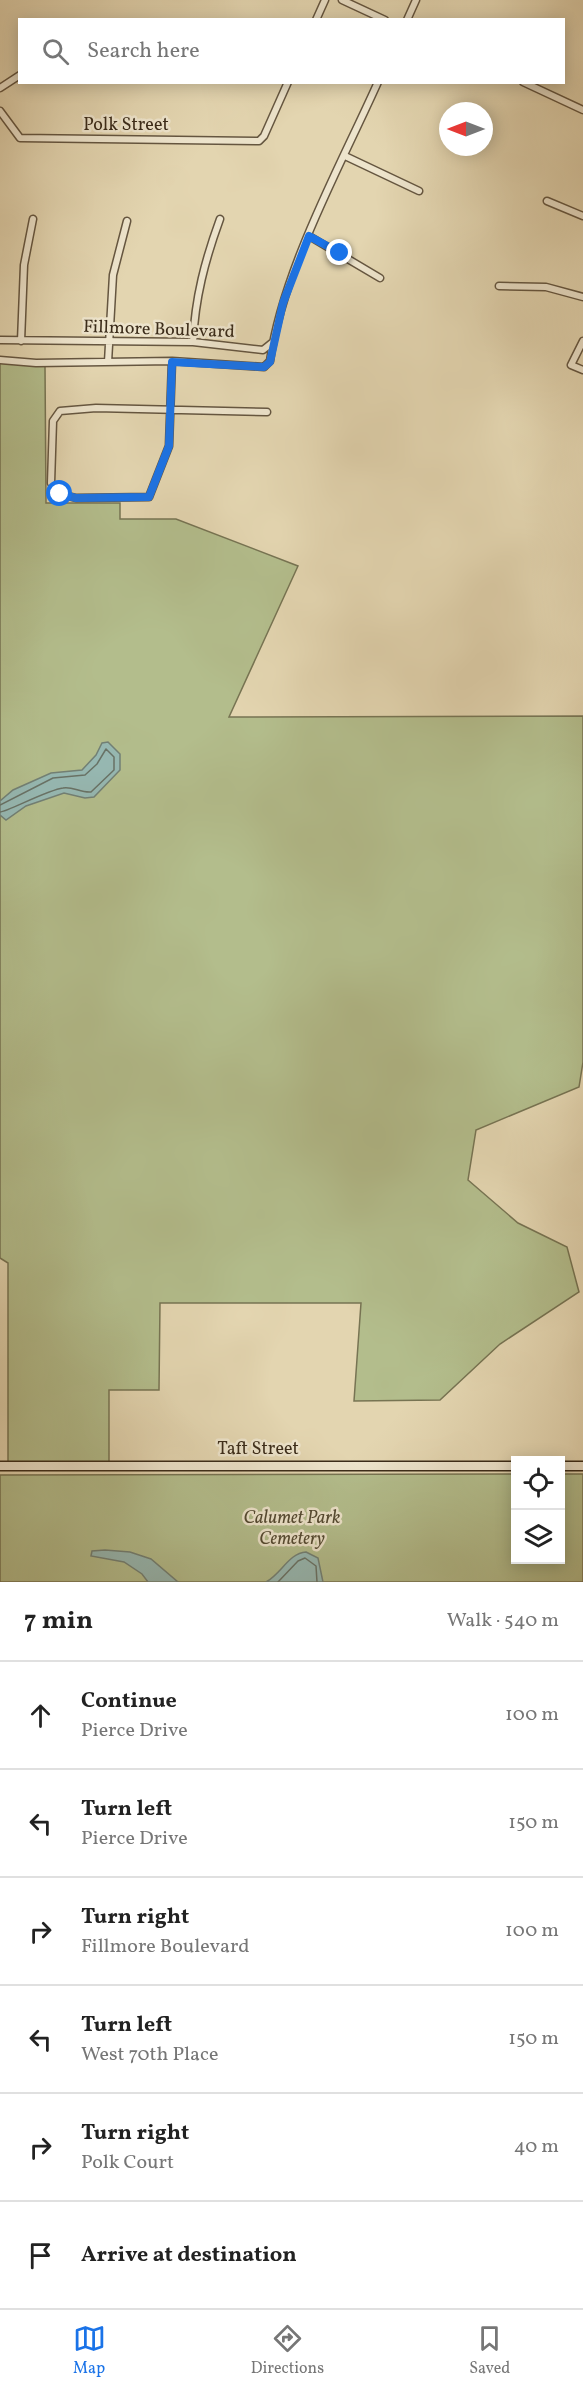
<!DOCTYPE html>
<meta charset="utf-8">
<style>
:root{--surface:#fff;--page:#f6f6f6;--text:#222;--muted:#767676;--line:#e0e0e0;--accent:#1a73e8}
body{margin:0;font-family:Vollkorn,serif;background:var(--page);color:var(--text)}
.controls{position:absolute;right:18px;bottom:18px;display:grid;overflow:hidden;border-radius:0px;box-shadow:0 3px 15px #0003}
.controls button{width:54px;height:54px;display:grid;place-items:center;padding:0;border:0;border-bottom:2px solid var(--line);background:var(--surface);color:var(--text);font:30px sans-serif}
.compass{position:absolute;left:439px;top:102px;width:54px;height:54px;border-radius:50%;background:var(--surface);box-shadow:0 3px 15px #0003;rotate:270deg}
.stop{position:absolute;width:18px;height:18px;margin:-14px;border:4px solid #1a73e8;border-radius:50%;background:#fff}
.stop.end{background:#1a73e8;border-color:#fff;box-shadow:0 2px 6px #0008}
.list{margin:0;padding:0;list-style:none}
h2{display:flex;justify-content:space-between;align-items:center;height:78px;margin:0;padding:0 24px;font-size:26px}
h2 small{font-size:20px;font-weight:400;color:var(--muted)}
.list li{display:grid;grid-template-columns:39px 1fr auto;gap:18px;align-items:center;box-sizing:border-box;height:108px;padding:0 24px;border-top:2px solid var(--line)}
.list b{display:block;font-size:22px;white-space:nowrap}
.list p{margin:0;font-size:20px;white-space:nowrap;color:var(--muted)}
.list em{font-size:20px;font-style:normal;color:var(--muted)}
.icon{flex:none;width:33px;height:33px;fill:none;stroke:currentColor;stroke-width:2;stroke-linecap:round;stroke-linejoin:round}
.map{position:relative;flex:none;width:583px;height:1582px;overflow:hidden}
.search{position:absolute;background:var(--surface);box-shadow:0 3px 15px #0003;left:18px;right:18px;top:18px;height:66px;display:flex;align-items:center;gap:15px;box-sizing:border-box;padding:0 21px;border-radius:0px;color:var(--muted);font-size:22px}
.sheet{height:726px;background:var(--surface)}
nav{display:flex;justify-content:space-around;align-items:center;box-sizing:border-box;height:84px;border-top:2px solid var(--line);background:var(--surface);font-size:16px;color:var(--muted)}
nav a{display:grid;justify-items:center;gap:3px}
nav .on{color:var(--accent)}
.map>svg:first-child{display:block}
.green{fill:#b3bd8c;stroke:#777453;stroke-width:1.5}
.water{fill:#96b8b2;stroke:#728075;stroke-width:1.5}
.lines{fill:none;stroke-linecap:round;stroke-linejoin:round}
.shore{stroke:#687266;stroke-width:1.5}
.street-casing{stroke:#655640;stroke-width:9}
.secondary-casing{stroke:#3b2c1a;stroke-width:11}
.street{stroke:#ede4cc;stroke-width:6}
.secondary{stroke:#ede4cc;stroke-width:8}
.route{stroke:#1a73e8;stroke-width:8}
.labels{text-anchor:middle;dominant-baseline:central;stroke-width:5;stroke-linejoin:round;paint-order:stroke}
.street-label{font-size:18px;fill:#3b2c1a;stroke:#ede4cc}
.park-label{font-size:18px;font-style:italic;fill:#534931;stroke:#ede4cc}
</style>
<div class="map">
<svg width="583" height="1582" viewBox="0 0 583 1582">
<rect width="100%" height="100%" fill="#e3d5b0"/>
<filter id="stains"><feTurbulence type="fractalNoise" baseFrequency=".00333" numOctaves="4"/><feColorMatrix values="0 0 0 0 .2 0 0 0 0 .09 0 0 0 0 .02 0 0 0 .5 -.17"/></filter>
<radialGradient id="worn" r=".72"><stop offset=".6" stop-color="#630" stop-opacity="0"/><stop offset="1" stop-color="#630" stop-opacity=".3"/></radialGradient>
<path class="green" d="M0,363L45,366L46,503H120V519H176L298,566L229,717L583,716V1062L579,1087L476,1130L468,1180L518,1223L567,1247L579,1292L500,1344L440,1400L354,1401L361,1303H160L159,1390H109V1463L8,1464V1263L0,1258Z
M515,1474L516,1560H560L561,1474H583V1582H0V1475Z"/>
<path class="water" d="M108,742L120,754V770L94,797L85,798L64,793L26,806L6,820L0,815V801L13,790L51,773L82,770L96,755L102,743Z
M105,1550L130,1552L151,1559L178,1582H148L142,1574L124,1562L91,1556L92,1551Z
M306,1552L318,1558L323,1582H266C281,1574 289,1553 306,1552Z"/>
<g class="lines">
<path class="shore" d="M0,805L53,778L85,775L97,764L106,749L114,757V770L91,792C81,793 72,786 63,788C47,790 7,812 0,812
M278,1582L298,1561L305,1558L316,1566L317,1582"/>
<defs>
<path id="street" d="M342,0L385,20
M316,20L325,0
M407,20L416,0
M523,82L583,110
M0,88L20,75
M0,111L20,138L259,141L264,136L288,82
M345,156L419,191
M547,201L583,216
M309,236L380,278
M499,286L546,287L583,297
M0,340L193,342L263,350L273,342
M21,341L24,265L33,219
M583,341L571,365L583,370
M193,342C195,298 205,260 220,219
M0,360L36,363L172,361L264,367L270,361C283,269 340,167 378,82
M172,361L169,446L149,497L76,498L60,494L51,483L53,421L60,411L96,408L267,412
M108,362L113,275L127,221"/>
<path id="secondary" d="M0,1466H516
M560,1466H583"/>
</defs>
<use href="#street" class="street-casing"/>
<use href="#secondary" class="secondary-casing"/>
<use href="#street" class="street"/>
<use href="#secondary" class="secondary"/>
</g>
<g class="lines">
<path class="route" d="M60,494L76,498L149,497L169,446L172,362L264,367L270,362L283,303L309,236L340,253"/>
</g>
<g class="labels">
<g class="street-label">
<text x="126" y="125">Polk Street</text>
<text transform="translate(159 330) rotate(2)">Fillmore Boulevard</text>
<text x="258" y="1449">Taft Street</text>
</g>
<g class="park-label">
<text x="292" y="1518">Calumet Park<tspan x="292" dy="21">Cemetery</tspan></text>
</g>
</g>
<rect width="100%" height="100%" filter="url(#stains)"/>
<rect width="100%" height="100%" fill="url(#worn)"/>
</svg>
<div class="controls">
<button><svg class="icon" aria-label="locate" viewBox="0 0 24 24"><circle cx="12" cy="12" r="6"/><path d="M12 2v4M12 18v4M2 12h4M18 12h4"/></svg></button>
<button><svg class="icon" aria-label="layers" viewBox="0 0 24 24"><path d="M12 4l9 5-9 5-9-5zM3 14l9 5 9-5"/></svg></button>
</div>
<svg class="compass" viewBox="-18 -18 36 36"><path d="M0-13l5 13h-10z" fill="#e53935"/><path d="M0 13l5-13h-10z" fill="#767676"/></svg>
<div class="stop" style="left:60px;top:494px"></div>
<div class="stop end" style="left:340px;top:253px"></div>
<div class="search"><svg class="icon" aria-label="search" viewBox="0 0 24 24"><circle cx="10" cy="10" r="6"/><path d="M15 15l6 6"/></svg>Search here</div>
</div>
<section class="sheet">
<h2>7 min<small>Walk · 540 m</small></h2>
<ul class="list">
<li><svg class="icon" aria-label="ahead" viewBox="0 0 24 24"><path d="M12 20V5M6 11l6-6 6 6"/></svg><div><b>Continue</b><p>Pierce Drive</p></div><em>100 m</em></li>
<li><svg class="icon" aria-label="left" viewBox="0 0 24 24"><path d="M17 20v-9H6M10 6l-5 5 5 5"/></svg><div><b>Turn left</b><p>Pierce Drive</p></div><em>150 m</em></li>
<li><svg class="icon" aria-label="right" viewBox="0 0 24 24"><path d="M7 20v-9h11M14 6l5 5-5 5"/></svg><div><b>Turn right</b><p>Fillmore Boulevard</p></div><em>100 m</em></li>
<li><svg class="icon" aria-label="left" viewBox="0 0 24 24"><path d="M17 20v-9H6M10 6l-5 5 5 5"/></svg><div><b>Turn left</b><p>West 70th Place</p></div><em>150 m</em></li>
<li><svg class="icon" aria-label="right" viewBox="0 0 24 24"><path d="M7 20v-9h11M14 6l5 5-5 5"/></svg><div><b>Turn right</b><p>Polk Court</p></div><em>40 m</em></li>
<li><svg class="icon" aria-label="arrive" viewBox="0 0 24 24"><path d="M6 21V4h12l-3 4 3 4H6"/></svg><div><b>Arrive at destination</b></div></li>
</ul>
</section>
<nav>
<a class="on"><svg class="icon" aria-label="map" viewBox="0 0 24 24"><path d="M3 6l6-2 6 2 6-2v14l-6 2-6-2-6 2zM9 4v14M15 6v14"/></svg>Map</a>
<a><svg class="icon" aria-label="directions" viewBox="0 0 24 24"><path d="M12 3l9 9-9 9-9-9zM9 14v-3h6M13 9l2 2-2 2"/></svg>Directions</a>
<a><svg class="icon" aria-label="saved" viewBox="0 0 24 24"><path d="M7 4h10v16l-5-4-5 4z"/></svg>Saved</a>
</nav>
